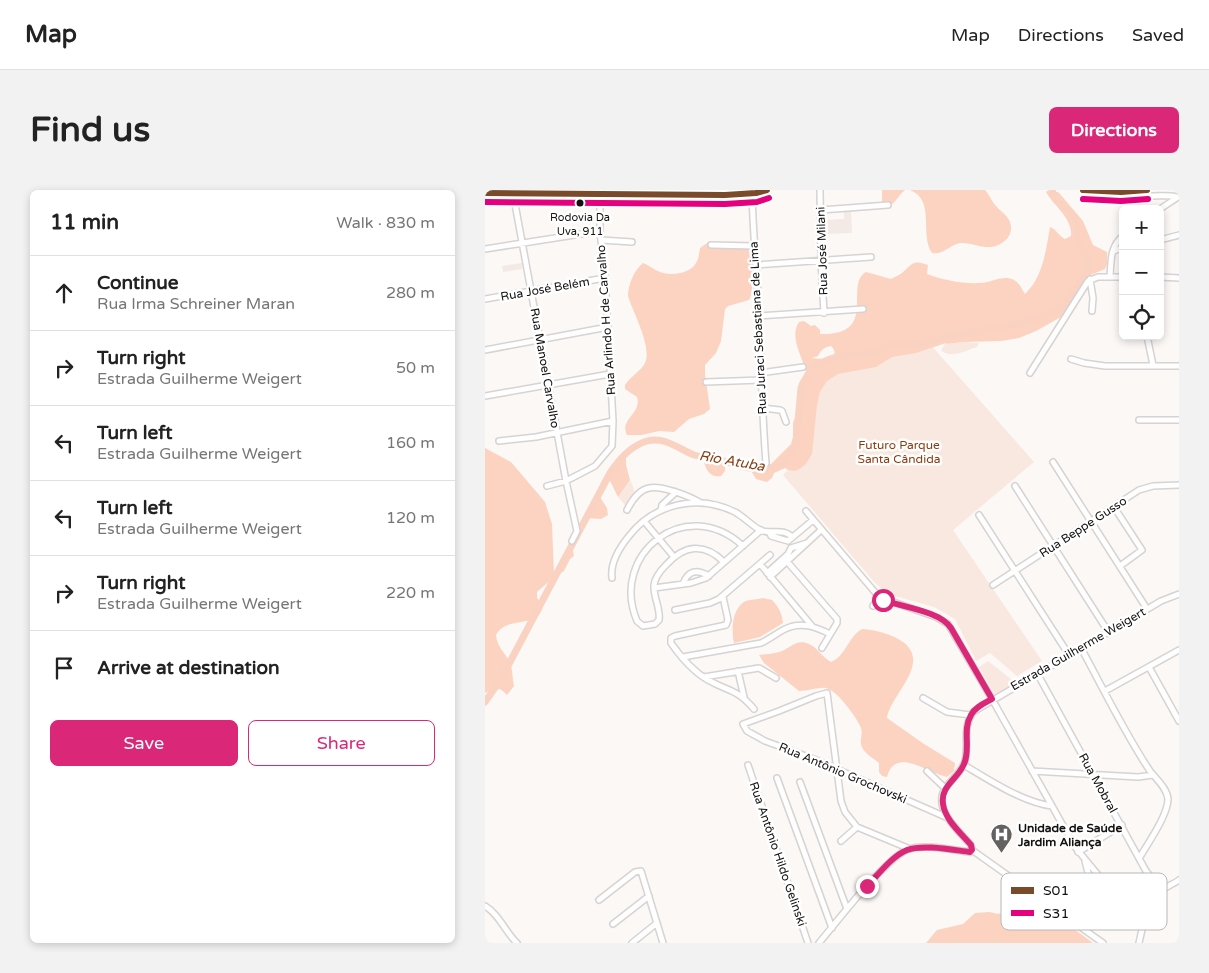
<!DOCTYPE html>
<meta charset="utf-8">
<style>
:root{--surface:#fff;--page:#f2f2f2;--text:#222;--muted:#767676;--line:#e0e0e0;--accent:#db2777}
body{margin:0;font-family:"Varela Round",sans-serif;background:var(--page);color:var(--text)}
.controls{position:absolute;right:15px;top:15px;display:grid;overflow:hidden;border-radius:8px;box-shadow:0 2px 8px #0003}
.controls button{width:45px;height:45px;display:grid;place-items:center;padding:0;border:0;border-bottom:1px solid var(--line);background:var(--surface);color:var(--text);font:25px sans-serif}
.stop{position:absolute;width:15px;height:15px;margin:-11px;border:4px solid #db2777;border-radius:50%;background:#fff}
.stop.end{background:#db2777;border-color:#fff;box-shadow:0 1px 5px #0008}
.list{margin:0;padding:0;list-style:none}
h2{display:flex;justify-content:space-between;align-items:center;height:65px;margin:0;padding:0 20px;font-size:21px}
h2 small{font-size:16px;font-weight:400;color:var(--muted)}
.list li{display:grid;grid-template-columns:32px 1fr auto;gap:15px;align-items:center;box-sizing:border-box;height:75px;padding:0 20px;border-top:1px solid var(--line)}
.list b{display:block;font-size:19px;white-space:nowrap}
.list p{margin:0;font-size:16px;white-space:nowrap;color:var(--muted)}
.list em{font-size:16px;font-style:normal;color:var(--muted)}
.actions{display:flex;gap:10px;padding:15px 20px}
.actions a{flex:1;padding:11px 0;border:1px solid var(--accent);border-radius:8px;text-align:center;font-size:18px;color:var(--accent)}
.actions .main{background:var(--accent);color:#fff}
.icon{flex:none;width:28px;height:28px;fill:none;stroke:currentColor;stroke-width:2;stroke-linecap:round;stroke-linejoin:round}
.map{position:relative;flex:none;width:694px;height:753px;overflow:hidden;border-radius:8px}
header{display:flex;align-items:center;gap:30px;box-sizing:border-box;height:70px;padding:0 25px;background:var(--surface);border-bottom:1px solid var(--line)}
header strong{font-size:24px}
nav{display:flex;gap:28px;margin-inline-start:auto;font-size:18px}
.intro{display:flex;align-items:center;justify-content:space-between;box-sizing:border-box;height:120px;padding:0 30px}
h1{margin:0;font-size:35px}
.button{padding:12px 22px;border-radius:8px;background:var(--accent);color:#fff;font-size:18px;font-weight:700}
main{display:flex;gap:30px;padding:0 30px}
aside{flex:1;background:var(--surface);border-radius:8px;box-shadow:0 2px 8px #0003}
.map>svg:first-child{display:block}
.built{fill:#f3e9e5}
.green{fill:#f9e8e0}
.forest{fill:#fcd3c0;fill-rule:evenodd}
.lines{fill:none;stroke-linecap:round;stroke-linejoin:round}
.river{stroke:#fad2c1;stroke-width:7}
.minor-casing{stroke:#d6d3d2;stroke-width:8}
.highway-casing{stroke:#d6d3d2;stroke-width:10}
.minor{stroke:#fefefe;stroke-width:5}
.highway{stroke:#fefefe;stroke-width:8}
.bus-1-casing{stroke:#fff;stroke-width:10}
.bus-2-casing{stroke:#fff;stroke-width:10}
.bus-1{stroke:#7a4b2a;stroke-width:6}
.bus-2{stroke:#e5007d;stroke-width:6}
.route{stroke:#db2777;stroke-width:6}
.bus-dot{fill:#131110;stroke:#fff;stroke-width:2}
.labels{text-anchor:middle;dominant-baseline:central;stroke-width:5;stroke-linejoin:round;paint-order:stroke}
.bus-label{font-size:11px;fill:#131110;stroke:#fff}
.street-label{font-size:12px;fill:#131110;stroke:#fff}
.park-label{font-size:12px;fill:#8b3c10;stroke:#fff}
.poi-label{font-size:12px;font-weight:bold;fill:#131110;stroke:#fff;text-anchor:start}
.water-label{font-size:14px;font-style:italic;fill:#8c3d11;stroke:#fff}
.key{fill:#fff;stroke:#b8b8b7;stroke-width:1}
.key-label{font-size:14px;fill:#131110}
</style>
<header>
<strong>Map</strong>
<nav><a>Map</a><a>Directions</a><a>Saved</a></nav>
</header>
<div class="intro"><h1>Find us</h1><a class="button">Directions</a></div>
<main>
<aside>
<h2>11 min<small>Walk · 830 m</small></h2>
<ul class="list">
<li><svg class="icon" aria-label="ahead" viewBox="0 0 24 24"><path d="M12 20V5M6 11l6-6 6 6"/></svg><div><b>Continue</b><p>Rua Irma Schreiner Maran</p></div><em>280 m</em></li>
<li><svg class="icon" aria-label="right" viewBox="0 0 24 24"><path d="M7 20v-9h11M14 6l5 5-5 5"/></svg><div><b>Turn right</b><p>Estrada Guilherme Weigert</p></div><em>50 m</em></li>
<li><svg class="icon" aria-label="left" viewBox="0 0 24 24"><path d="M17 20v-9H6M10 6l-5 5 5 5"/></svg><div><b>Turn left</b><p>Estrada Guilherme Weigert</p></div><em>160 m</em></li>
<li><svg class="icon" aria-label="left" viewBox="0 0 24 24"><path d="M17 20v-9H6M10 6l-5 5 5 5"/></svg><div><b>Turn left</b><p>Estrada Guilherme Weigert</p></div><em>120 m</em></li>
<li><svg class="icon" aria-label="right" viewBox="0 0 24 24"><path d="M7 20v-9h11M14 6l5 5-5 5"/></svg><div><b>Turn right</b><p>Estrada Guilherme Weigert</p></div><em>220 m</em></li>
<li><svg class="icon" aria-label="arrive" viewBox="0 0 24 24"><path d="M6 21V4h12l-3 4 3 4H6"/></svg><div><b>Arrive at destination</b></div></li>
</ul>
<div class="actions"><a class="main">Save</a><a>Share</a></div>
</aside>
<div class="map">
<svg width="694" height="753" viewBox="0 0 694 753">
<rect width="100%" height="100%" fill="#fbf8f6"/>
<path class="built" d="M359,21H366L367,43L340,44V30L359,29Z
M37,73V79L18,82L17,76Z"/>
<path class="green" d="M479,152L494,153L492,157C481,160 465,170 456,160L460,154Z
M445,154L549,272L468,340L557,471L532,486L505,463L491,471L470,429L449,417L403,404L390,393L298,285L319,264L341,177Z
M145,290C150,300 152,306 146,316L140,315L133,307Z
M503,471L531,493L510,505L494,477Z
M603,678L616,693L648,716L605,741L591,731C592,717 610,707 608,694C608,688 605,683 603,678Z"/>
<path class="forest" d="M397,0H420C413,5 410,16 400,17L397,13Z
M425,0H500C505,5 506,11 511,16C515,21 521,24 524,30C531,44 519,55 506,57C495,58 486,52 475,53C465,55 458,65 447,63C434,44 451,10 425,0Z
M562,1L573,2L575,4L598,31L608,55L622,62V74L620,79L603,86L582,120L576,127L551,141L534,148L516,151L479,152L460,154L461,153L431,163L407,167L391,177L353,184L342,191L335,202L332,215L327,264L321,274L316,278L310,281L303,280L300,278L289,283L287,288L282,292L271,289L265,279L286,274L306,254L308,247V233L311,225L314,193L321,181C317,166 304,147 314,132L319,131L326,136L330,135L335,140V144C395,146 358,95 381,82L406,89C409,87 415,85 417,83C427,74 428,69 443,75L442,84C458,90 477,94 495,93C506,93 518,84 529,90C535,93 537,100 540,104C558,87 561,60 565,37C571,39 574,46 580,49L586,46C588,29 569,16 561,2ZM346,156L348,158L350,163C342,170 336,169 327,168L333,166C336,160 339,157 346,156Z
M222,53L262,55C267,66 270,100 264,110L243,116L240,119L236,151L231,163L220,175V184L225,219L219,224L204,229L189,242L174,241L157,245H142C134,229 157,224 152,207L140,199V195C145,187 154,182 159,175C169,159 148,123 143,106C143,95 149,80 158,73C164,75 169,80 175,82C186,86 205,84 211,73C214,69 214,63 215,58Z
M0,258L26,272L60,312L67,334L69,384L72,385L74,383L87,356L89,366L85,369L79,381L68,388L52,402V408L58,416C52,441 22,424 11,445C12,457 19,461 24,471C28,478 27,487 29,496L22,505C14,496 10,498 0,503Z
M141,265V275L145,290L133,307L125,291L120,290L127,278Z
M218,269L240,275V281L236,286C224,288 221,279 218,269Z
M113,304L122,318L123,325L116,329L100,328Z
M278,408L287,410C294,417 297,424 298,433L275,447L249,453C246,440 247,420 259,412C263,409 272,410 278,408Z
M377,439C391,440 407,444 418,452C447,474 405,505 402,528L439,554L470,573L469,581L462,587C443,583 410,556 402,587L397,586L394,582V573C388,568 377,562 376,554C375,548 378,544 376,538C373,529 352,500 341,498C334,497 323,501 314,501L279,473L274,465C281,464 288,464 294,462C305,459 311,448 324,454C333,458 337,467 346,472C362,465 362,448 377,439Z
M533,704L543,705L608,753H441L452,740L478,734L490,723L504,722L513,724L520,721Z"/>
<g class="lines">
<path class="river" d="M0,512L16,489L125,283C134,269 145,256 162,251C179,246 194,259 209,265C218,268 229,268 239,271C270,280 295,291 311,254L316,198L325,182L334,174L345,169L363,165L381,164L407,155L419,156L538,133L578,118L602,84L604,71L592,49V36L588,25L570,9L567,0"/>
<defs>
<path id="minor" d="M335,0L336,71L339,123
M649,2C663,10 677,3 692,7
M28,3L81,291L92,341L87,351
M267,3C268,44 272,84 274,125C276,174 277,223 281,273
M115,12L219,11L251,13
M675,19L693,7
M336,20L403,15
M116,50L147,52
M675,50L694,45
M226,55L269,56
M0,59L115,41
M628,61L638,58
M271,75L386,67
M625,87C626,72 625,56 638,46
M675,87L694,88
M605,89L608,108L607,121
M0,109L120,88
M274,126L378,119
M662,146L668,175
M0,160L123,137
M586,169L599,173L620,176H694
M275,183L318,177
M545,183L603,91L613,87H638
M221,192L276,190
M0,206L125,184
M277,218L295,220L297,221L301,232
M654,230H694
M14,251L51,247L128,231
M568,272L662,419
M62,296L81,291L110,276L127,256L128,231L120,88L115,41V4
M530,296L624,443
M629,317L657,360L635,376
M142,320C146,312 154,300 164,298C176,295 204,306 214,312
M176,320L177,315L191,302
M321,321L394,407L451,427L463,434L507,509L590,657L619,692L662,723
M494,325L584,465
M159,331L189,367
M284,342L286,346L303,351L328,330
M322,353L336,340
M299,368L352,429V433L337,458
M239,372C219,352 199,355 181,375C176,380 170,387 169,395C168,407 176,419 174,430L170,434L158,436L152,431C124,365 200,303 258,356
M275,374L327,436
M282,383L303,364L306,358L322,353L285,387
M127,388C125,373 135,357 144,346C170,313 213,304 250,322C259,327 266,335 275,340C285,345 298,337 307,347
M198,394C203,380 212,379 224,386
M508,395L654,300L668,296L694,295
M169,398L206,393L221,388L276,340
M238,407L243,430L241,435L190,446L186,448V453C195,466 209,482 223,490C244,502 251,498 269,519
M388,416L394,407
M190,420L225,413L234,409L285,365
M596,458C618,498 639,542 665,581C671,589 682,598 683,609C683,625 663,653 655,667
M198,467L276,453C285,449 292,443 300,439C316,431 331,437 345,444
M664,477L694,531
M253,481L259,507
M552,483L661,681L677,700
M219,487L274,478L291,488
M620,501L694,460
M438,508L462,522L485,525
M263,575L323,753
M479,575C504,590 537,612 567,616
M442,581L460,598
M547,581L653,587L668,585
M292,588L347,738
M315,592L362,719
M356,651L372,637
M425,659L372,637L360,622L356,611L342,503L331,506L294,521L258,534L262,541L280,551L329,569L463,628
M487,660L486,655C473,640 445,617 462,596C468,588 477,581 480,571C484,554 477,537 488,522L676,411L694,404
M487,660L618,753
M593,662L637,635
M114,710L150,682L156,681L178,753
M0,716C15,725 20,742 32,753
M586,731L607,698L600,671
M128,734L164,706
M147,753L172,733
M334,753C351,733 402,666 424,659C441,654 467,660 485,662L487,660
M654,753C658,734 662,715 677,701C681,696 689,694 694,690"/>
<path id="highway" d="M598,0L636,2L662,0
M0,3L240,5L271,3L282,0"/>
</defs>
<use href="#minor" class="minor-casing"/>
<use href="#highway" class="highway-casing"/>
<use href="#minor" class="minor"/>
<use href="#highway" class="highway"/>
<defs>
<path id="bus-1" d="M598,0L636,2L662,0
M0,3L240,5L271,3L282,0"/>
<path id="bus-2" d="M598,9L636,11L663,9
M0,12L240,14L272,12L284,8"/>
</defs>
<use href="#bus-1" class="bus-1-casing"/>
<use href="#bus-2" class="bus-2-casing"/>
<use href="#bus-1" class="bus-1"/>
<use href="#bus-2" class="bus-2"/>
</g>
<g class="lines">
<path class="route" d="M382,696C393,685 407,666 422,660C438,654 468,660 485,662L487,660L486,655C476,643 460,630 458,614C455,596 473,589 479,574C486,559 477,540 486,525C490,517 500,513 507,509L466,438C455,421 417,417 398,410"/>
</g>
<defs>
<symbol id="hospital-pin" viewBox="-11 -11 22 30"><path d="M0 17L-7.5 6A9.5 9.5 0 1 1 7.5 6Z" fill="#646260" stroke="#fff"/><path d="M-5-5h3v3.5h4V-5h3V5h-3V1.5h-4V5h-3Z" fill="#fff"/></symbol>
</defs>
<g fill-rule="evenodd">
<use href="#hospital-pin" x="504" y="632" width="25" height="34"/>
</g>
<circle class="bus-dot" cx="95" cy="13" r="4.5"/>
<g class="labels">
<g class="bus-label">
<text x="95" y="27">Rodovia Da<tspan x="95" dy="14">Uva, 911</tspan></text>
</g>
<g class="street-label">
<text transform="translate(337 61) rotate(-92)">Rua José Milani</text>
<text transform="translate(60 99) rotate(-10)">Rua José Belém</text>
<text transform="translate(121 130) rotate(-94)">Rua Arlindo H de Carvalho</text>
<text transform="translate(273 138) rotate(-93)">Rua Juraci Sebastiana de Lima</text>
<text transform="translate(60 178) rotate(80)">Rua Manoel Carvalho</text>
<text transform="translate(598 337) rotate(-33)">Rua Beppe Gusso</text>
<text transform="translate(593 459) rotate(-30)">Estrada Guilherme Weigert</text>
<text transform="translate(358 583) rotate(23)">Rua Antônio Grochovski</text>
<text transform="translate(613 593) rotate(61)">Rua Mobral</text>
<text transform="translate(293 664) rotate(71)">Rua Antônio Hildo Gelinski</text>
</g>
<g class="park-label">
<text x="414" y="255">Futuro Parque<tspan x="414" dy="14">Santa Cândida</tspan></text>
</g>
<g class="poi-label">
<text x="533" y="638">Unidade de Saúde<tspan x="533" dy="14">Jardim Aliança</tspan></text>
</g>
<g class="water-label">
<text transform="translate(247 271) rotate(10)">Rio Atuba</text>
</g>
</g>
<rect x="516" y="683" width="166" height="57" rx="8" class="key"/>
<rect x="526" y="697" width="23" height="7" fill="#7a4b2a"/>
<rect x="526" y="720" width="23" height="6" fill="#e5007d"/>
<g class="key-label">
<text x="558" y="705">S01</text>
<text x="558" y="728">S31</text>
</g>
</svg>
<div class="controls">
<button>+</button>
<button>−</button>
<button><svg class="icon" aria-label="locate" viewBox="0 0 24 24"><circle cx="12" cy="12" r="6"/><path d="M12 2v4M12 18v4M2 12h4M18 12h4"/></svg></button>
</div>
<div class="stop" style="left:398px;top:410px"></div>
<div class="stop end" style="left:382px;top:696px"></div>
</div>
</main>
